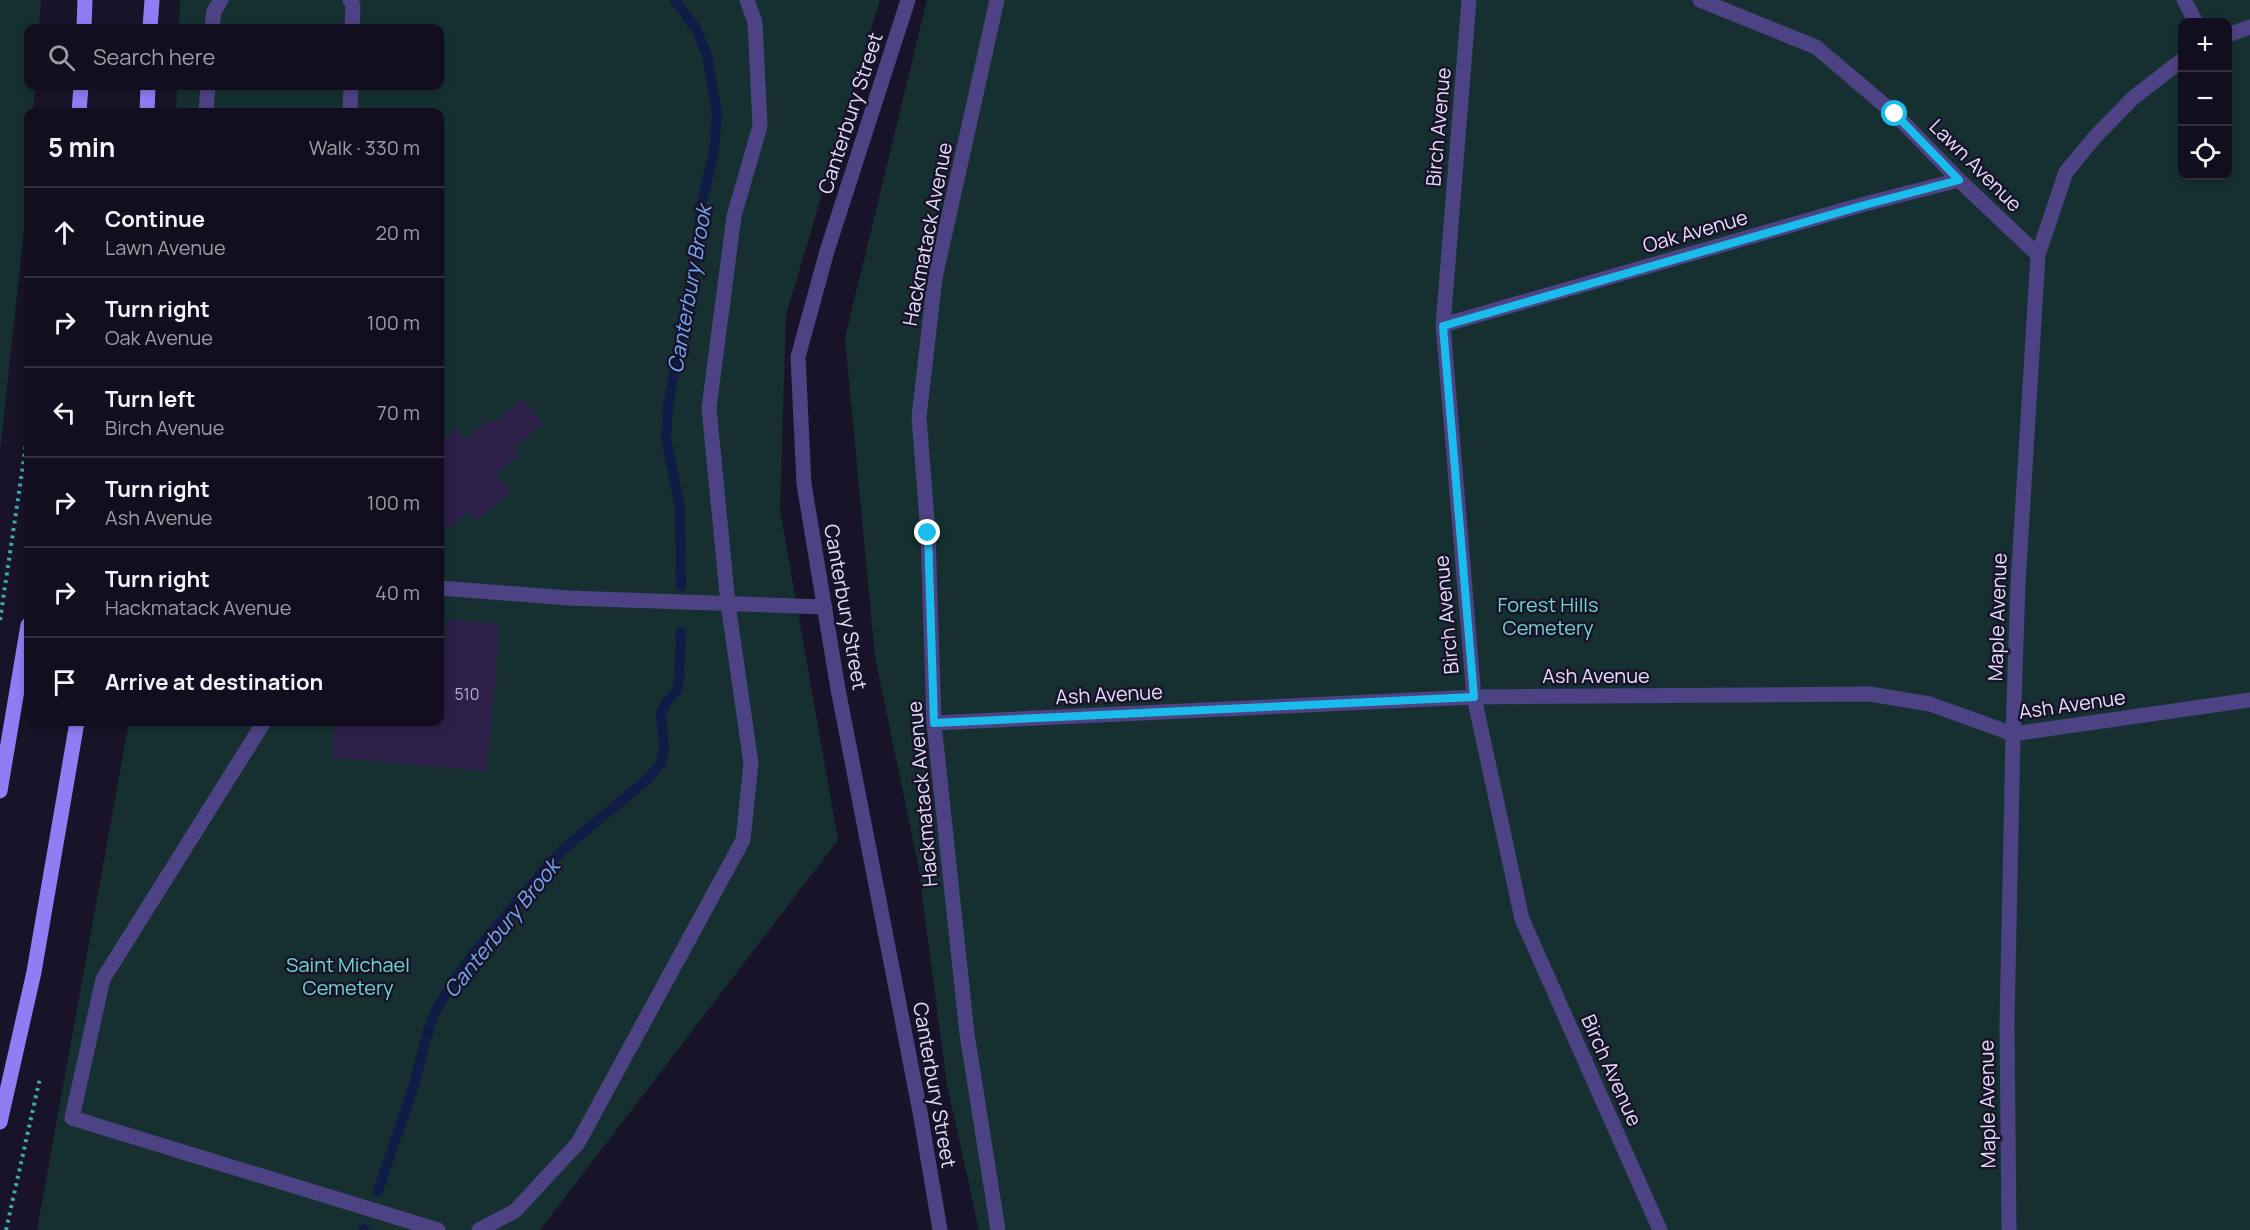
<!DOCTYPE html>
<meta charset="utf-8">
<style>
:root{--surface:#130e1f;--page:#201c2c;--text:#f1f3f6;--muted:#9d9ca4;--line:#322e3d}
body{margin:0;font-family:Manrope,sans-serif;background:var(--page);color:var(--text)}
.controls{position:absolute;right:18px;top:18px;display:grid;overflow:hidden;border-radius:12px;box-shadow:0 3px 9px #0003}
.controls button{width:54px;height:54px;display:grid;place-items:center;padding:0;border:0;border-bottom:2px solid var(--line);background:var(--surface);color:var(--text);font:30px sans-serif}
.stop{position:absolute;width:18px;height:18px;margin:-14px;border:4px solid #1abcec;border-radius:50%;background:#fff}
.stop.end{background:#1abcec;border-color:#fff;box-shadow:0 2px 6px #0008}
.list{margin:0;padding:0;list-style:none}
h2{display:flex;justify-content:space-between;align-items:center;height:78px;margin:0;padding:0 24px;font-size:26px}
h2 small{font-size:20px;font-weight:400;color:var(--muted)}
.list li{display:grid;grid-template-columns:39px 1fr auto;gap:18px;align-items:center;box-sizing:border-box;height:90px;padding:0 24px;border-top:2px solid var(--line)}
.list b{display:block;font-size:22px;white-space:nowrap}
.list p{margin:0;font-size:20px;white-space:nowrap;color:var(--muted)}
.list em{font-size:20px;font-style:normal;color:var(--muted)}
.icon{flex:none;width:33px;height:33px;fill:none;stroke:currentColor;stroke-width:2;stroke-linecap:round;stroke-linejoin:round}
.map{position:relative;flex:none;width:2250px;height:1230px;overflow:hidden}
.search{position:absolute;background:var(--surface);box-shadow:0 3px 9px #0003;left:24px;top:24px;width:420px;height:66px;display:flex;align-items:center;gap:15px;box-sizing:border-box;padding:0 21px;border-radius:12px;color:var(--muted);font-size:22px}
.panel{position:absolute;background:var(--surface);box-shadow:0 3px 9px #0003;left:24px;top:108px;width:420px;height:618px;border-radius:12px}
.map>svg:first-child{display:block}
.green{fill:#163032;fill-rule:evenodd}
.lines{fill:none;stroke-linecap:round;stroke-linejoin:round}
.stream{stroke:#101c45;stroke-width:10}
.building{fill:#2d2048}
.path{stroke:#3baab2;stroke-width:4;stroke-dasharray:3 4.5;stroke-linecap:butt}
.lane{stroke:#4d4283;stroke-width:15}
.street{stroke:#4d4283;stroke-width:15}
.secondary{stroke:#8f7df4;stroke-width:15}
.route{stroke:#1abcec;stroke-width:8}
.labels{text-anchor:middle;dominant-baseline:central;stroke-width:5;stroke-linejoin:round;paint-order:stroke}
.number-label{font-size:16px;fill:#b7aecf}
.street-label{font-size:20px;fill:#e5ddfc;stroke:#191329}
.park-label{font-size:20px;fill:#6ed7ca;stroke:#191329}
.water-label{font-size:21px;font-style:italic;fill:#74a8f3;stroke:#191329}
</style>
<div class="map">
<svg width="2250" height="1230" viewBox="0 0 2250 1230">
<rect width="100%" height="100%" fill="#191329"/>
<path class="green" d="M0,0H41L39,28H28V86H35L33,112H28V192L0,452Z
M180,0H880L786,315L780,510L838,840L540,1230H37L129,722H440V112H176L177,86H440V28H179Z
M927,0H2250V1230H979L947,1085L918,864L875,657L845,338ZM2182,22H2228V176H2182Z"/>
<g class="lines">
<path class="stream" d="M675,0L696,29L707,55L717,113L714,152L702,202L689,305L680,341L668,406L666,437L680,507L681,586
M378,1191L415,1082L425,1041L434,1014L449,988L471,957L544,870L566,847L649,778L661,763L664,748L661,713L667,701L676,692L679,680L681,632
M364,1230V1229"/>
</g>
<path class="building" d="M523,399L543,423L514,448L519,454L496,474L511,492L476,521L469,511L448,529L441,520L440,522V442L457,428L466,439L489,420L492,424Z
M447,619L500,624L487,771L332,758L335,722H440V667L443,664Z"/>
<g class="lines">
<path class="path" d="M0,620L25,452L28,419
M6,1230L40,1078"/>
<path class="lane" d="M350,0L353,5L352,28
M997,0L935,278L919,417L928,533L934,723L967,1034L998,1230
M1469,0L1443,325L1474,697L1522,919L1660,1230
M1700,0L1816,47L1895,114L1959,180L2038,255
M2184,0L2196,22
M212,28L214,11L221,0
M2228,35L2250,27
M206,112L208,86
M350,112L351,86
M1443,325L1861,205L1959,180
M440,588L568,598L825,607
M264,722L103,979L72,1118L438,1230
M934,723L1474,697L1870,694L1930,704L2013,734L2250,700
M479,1230L515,1211L578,1143L743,840L751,763L728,604L709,408L734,216L760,126L755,22L747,0
M2009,1230L2007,1024L2013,734L2018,583L2038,255L2066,172L2095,137L2133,98L2182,60"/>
<path class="street" d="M908,0L827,251L798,357L804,484L838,689L920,1112L940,1230"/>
<path class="secondary" d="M84,28L85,0
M150,28L152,0
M79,112L81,86
M147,112L148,86
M0,791L28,625
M0,1122L34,972L77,722"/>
</g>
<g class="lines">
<path class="route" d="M928,533L934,723L1474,697L1443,326L1861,206L1959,180L1895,114"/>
</g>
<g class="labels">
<g class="number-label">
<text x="467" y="694">510</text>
</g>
<g class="street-label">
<text transform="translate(850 113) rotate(-72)">Canterbury Street</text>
<text transform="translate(1438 127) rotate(-85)">Birch Avenue</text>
<text transform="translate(1976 165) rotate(45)">Lawn Avenue</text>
<text transform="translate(1695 231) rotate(-16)">Oak Avenue</text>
<text transform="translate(927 234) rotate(-79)">Hackmatack Avenue</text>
<text transform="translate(846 607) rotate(80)">Canterbury Street</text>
<text transform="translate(1446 615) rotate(-95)">Birch Avenue</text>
<text transform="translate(1997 617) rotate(-88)">Maple Avenue</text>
<text x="1596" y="675">Ash Avenue</text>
<text transform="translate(1109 694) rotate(-3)">Ash Avenue</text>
<text transform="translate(2072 704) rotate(-8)">Ash Avenue</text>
<text transform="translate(922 794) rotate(-95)">Hackmatack Avenue</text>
<text transform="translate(1612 1070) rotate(66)">Birch Avenue</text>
<text transform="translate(935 1085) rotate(80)">Canterbury Street</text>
<text transform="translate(1987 1104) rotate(-91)">Maple Avenue</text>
</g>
<g class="park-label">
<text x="1548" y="604">Forest Hills<tspan x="1548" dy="23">Cemetery</tspan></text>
<text x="348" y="964">Saint Michael<tspan x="348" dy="23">Cemetery</tspan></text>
</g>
<g class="water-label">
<text transform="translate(689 289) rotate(-80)">Canterbury Brook</text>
<text transform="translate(501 928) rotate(-51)">Canterbury Brook</text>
</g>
</g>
</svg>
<div class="controls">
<button>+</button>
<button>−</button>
<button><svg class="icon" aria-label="locate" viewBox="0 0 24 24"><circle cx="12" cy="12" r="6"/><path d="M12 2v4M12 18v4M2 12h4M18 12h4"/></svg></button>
</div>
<div class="stop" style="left:1895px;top:114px"></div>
<div class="stop end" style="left:928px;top:533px"></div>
<div class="search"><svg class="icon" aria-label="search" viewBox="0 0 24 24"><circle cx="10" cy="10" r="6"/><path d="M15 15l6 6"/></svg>Search here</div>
<section class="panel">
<h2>5 min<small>Walk · 330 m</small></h2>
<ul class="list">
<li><svg class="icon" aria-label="ahead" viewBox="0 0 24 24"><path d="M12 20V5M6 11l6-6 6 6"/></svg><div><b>Continue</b><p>Lawn Avenue</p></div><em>20 m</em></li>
<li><svg class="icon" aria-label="right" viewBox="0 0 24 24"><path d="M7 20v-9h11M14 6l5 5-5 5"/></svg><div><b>Turn right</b><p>Oak Avenue</p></div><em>100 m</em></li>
<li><svg class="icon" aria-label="left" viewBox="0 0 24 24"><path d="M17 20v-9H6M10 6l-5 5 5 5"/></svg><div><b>Turn left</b><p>Birch Avenue</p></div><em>70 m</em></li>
<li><svg class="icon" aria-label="right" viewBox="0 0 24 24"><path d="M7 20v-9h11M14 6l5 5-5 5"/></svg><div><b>Turn right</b><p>Ash Avenue</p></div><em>100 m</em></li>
<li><svg class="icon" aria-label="right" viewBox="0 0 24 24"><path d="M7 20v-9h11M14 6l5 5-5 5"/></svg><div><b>Turn right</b><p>Hackmatack Avenue</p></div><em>40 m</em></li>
<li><svg class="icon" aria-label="arrive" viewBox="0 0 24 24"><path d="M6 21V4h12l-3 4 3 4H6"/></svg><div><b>Arrive at destination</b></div></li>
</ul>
</section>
</div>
